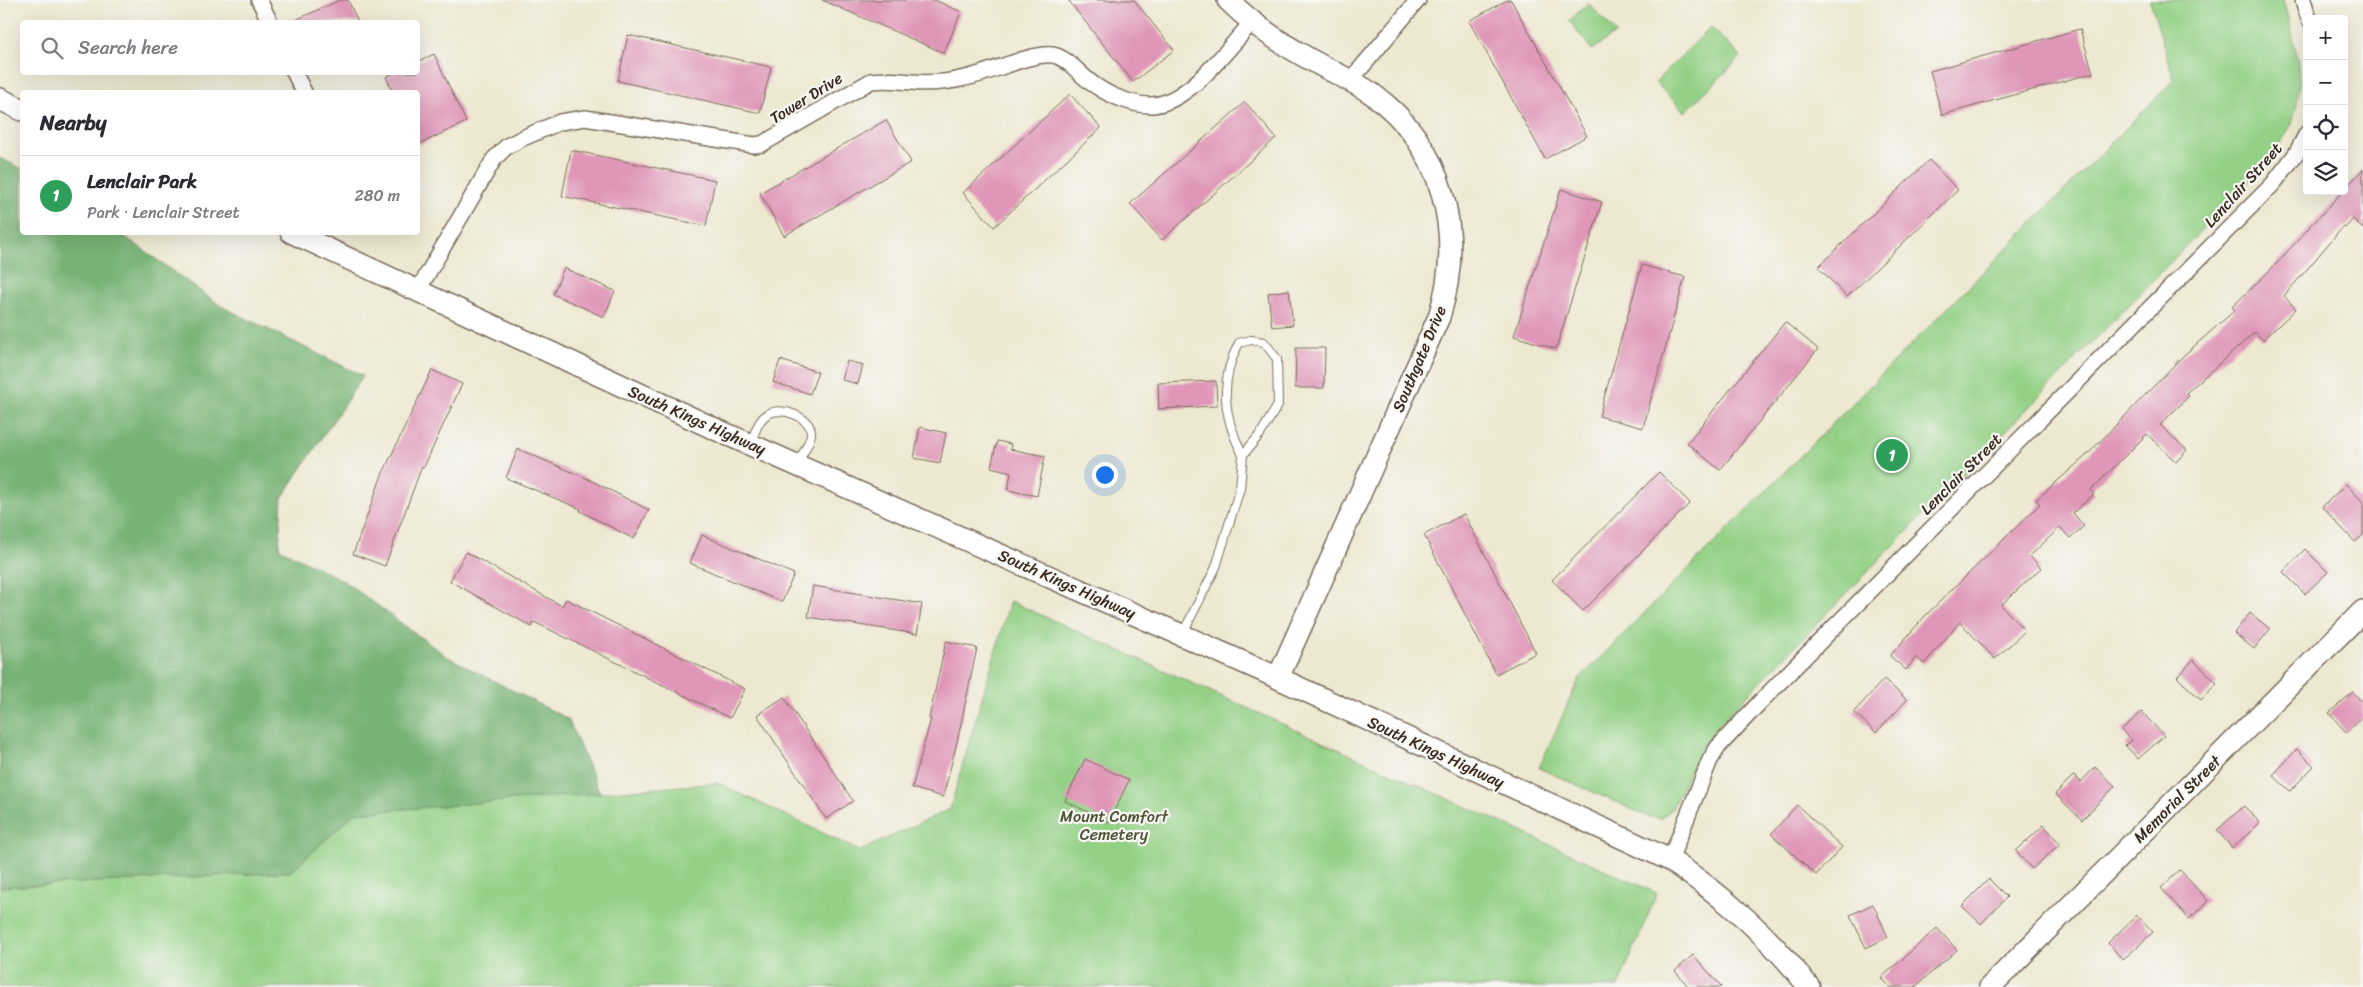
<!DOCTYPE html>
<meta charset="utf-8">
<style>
:root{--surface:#fff;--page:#f7f7f7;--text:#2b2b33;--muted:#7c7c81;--line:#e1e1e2;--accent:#c8321e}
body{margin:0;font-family:Sriracha,sans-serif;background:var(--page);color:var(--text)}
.controls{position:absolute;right:15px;top:15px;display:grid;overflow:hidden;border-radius:5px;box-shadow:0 5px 20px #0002}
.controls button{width:45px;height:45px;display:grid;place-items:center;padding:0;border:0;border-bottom:1px solid var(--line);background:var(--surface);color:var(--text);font:25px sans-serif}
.you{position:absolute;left:1104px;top:474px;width:18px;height:18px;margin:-12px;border:4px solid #fff;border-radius:50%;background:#1a73e8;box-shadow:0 0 0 8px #1a73e833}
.badge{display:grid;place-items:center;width:32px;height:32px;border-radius:50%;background:var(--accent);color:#fff;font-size:16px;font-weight:700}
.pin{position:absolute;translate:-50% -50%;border:2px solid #fff;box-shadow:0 1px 5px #0006}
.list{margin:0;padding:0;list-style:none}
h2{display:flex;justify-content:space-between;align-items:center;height:65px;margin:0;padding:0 20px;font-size:21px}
h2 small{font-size:16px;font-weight:400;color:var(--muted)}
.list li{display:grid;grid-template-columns:32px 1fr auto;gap:15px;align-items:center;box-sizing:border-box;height:80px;padding:0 20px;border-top:1px solid var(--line)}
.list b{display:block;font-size:19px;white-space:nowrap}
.list p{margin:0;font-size:16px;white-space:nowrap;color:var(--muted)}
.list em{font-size:16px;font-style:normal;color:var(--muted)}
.icon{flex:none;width:28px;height:28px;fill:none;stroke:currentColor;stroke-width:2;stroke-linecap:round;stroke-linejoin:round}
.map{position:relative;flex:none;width:2363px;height:987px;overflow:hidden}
.search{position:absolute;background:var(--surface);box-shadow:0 5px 20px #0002;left:20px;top:20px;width:400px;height:55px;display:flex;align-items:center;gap:12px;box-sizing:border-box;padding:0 18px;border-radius:5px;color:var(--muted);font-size:19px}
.panel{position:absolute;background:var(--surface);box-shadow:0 5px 20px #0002;left:20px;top:90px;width:400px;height:145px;border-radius:5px}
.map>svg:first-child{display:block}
.green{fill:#94d187;stroke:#687e52}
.forest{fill:#77b374;stroke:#596e49}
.building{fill:#df96b8}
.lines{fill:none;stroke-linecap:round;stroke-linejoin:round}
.lane-casing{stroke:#796c5c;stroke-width:10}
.street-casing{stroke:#796c5c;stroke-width:18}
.secondary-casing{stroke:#796c5c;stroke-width:24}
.lane{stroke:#fff;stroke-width:8}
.street{stroke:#fff;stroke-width:15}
.secondary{stroke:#fff;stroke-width:21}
.labels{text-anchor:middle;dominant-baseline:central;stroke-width:4.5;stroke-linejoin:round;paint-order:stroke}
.street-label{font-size:16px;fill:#3b2a1e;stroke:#f6f6f2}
.park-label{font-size:16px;fill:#515438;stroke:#f6f6f2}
</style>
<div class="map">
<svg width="2363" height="987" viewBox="0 0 2363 987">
<rect width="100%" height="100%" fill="#f6f6f2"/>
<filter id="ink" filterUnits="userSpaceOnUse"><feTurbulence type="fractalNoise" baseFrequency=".02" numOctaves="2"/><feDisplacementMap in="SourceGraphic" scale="10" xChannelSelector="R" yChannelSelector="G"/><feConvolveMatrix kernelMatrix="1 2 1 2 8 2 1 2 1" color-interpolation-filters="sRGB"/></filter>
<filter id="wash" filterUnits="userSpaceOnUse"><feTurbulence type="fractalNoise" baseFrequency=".0096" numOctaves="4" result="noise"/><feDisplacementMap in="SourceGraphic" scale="20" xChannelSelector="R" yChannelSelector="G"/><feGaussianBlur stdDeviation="1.12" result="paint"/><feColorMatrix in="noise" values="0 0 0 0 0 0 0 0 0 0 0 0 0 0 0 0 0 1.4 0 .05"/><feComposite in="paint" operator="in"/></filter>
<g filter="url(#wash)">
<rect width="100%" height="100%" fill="#ede8d0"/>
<path class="green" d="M2150,0H2283C2295,44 2310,89 2287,132C2278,149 2263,164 2252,179L1721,722L1701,748L1671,810L1661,818L1649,817L1539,768L1579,679L2174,80Z
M1588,3L1616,33L1592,50L1569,21Z
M1711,27L1741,57L1685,112L1655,82Z
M1010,601L1657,893L1618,987H0V887L290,872L355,813L718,783L860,851L950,809Z"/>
<path class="forest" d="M0,158L22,169V232L120,233L221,306L363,376L282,498L279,548L344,581L446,656L568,719L600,793L355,813L290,872L0,887Z"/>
<g id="blocks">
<path class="building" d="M340,0H348L358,22H291Z
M822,0H935L961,12L944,53Z
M1068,0H1134L1174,50L1133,82Z
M1507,0H1511L1587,136L1545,159L1469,21Z
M2080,29L2093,73L1942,115L1930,71Z
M628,35L771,67L760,113L618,81Z
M434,54L466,122L418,145V92H393L386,77L396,72H418V62Z
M1070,94L1101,128L994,227L963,193Z
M1245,102L1276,138L1162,240L1130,204Z
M886,120L911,162L784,236L760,193Z
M571,150L715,180L706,226L562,196Z
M1929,160L1958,190L1847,297L1818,267Z
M2363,169V229L2353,219L2345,228L2343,227L2284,296L2296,309L2263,340L2255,332L2186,393L2189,396L2160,425L2187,450L2176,462L2147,434L2091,490L2094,494L2073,513L2084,526L2070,538L2060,527L2030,556L2041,568L2001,605L2025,631L1995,659L1960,622L1924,664L1916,657L1906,670L1890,656L1926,615L2040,504L2036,500L2087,455L2183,356L2235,310L2232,307L2275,265Z
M1561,189L1602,202L1556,349L1514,336Z
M1642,265L1685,277L1643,428L1599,416Z
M564,268L615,291L604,317L553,294Z
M1289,290L1293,325L1272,327L1268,293Z
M1785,322L1818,349L1720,470L1687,443Z
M1296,348H1325L1324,388H1295Z
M780,360L818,372L810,394L773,382Z
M847,361L863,365L858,384L842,380Z
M432,370L462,384L424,467L422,466L385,566L353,554L382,475Z
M1216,381L1217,406L1159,409L1158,383Z
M920,427L946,433L940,463L914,458Z
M997,441L1011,444L1010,449L1045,456L1037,496L1008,490L1011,472L991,467Z
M518,449L586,478L649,510L634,539L580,511L581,509L506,478Z
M1659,472L1690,503L1583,611L1552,580Z
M2346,484L2363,502V535L2355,542L2322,507Z
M1464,514L1536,653L1496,674L1424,535Z
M702,535L794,574L782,602L690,563Z
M2305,549L2328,572L2305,594L2283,572Z
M466,552L562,606L566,599L745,689L730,718L534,622L532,627L450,581Z
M813,586L922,604L917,634L808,617Z
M2250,613L2270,629L2254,649L2234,633Z
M946,641L977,648L957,742L943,797L912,788L931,719L929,718Z
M2193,660L2217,683L2201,700L2177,677Z
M1884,679L1907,700L1876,733L1854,712Z
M2353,692L2363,703V717L2346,732L2329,713Z
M784,697L853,801L826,819L757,715Z
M2142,712L2164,736L2138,759L2125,745L2131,740L2121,730Z
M2297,749L2314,766L2290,791L2273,775Z
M1085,759L1129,780L1109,822L1065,801Z
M2095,767L2115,786L2082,820L2055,794L2074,775L2081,782Z
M1797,805L1842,847L1816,875L1771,834Z
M2244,806L2260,823L2232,848L2217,830Z
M2044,825L2060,844L2032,869L2016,851Z
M2180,870L2208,901L2189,919L2161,888Z
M1989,879L2007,897L1981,924L1962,906Z
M1873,904L1888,937L1866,948L1850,915Z
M2137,915L2153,932L2123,960L2108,943Z
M1937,928L1957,950L1915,987H1889L1881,978Z
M1693,955L1722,987H1689L1675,971Z"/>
</g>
</g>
<g filter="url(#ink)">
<use href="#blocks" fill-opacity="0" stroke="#796c5c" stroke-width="1"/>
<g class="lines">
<defs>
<path id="lane" d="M750,444C755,434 758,419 768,414C780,406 813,417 811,434C810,443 802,454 798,463
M1183,633L1216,567L1240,488L1243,455L1261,433L1278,405L1277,359L1264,342L1251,340L1239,343C1219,381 1223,417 1243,455"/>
<path id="street" d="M259,0L270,22
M2303,0L2309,19
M294,72L304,92
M1350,81L1418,0
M417,292L494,159L507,146L525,137L560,122L585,118L754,145L762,144L871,81C886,79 898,81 912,82C930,84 949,82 965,78C988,74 1032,52 1053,55C1069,58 1082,78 1096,86C1110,96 1135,106 1153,105C1190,102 1229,47 1253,21
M1670,860L1710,760L1718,747L1761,701L2273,184L2296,154L2307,133"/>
<path id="secondary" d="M1228,0C1250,22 1277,41 1304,56C1326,69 1350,79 1371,93C1444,145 1465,234 1439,317L1278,678
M0,99L22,110
M291,232L715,429L1263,671L1670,860C1726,898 1767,934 1809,987
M1990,987L2363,611"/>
</defs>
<use href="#lane" class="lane-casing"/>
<use href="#street" class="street-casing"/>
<use href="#secondary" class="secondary-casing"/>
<use href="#lane" class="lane"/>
<use href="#street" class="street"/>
<use href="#secondary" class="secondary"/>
</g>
</g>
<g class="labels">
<g class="street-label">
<text transform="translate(806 98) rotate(-32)">Tower Drive</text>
<text transform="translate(2243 185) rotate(-48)">Lenclair Street</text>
<text transform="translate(1419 359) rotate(-67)">Southgate Drive</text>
<text transform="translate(697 420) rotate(24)">South Kings Highway</text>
<text transform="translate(1961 474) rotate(-45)">Lenclair Street</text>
<text transform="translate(1067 584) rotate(24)">South Kings Highway</text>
<text transform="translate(1436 752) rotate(25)">South Kings Highway</text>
<text transform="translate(2177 799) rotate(-45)">Memorial Street</text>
</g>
<g class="park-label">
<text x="1114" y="816">Mount Comfort<tspan x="1114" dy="18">Cemetery</tspan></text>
</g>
</g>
</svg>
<div class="controls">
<button>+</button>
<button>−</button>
<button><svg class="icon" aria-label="locate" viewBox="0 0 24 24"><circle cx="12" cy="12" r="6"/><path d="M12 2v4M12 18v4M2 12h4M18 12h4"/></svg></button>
<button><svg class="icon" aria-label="layers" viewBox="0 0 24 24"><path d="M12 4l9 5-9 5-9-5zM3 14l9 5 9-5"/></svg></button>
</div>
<div class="you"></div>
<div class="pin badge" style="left:1892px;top:455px;background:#2e9e5b">1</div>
<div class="search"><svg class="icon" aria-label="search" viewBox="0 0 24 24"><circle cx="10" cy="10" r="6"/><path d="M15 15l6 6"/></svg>Search here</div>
<section class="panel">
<h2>Nearby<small></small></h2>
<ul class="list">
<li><span class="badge" style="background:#2e9e5b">1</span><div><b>Lenclair Park</b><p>Park · Lenclair Street</p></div><em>280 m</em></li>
</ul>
</section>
</div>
